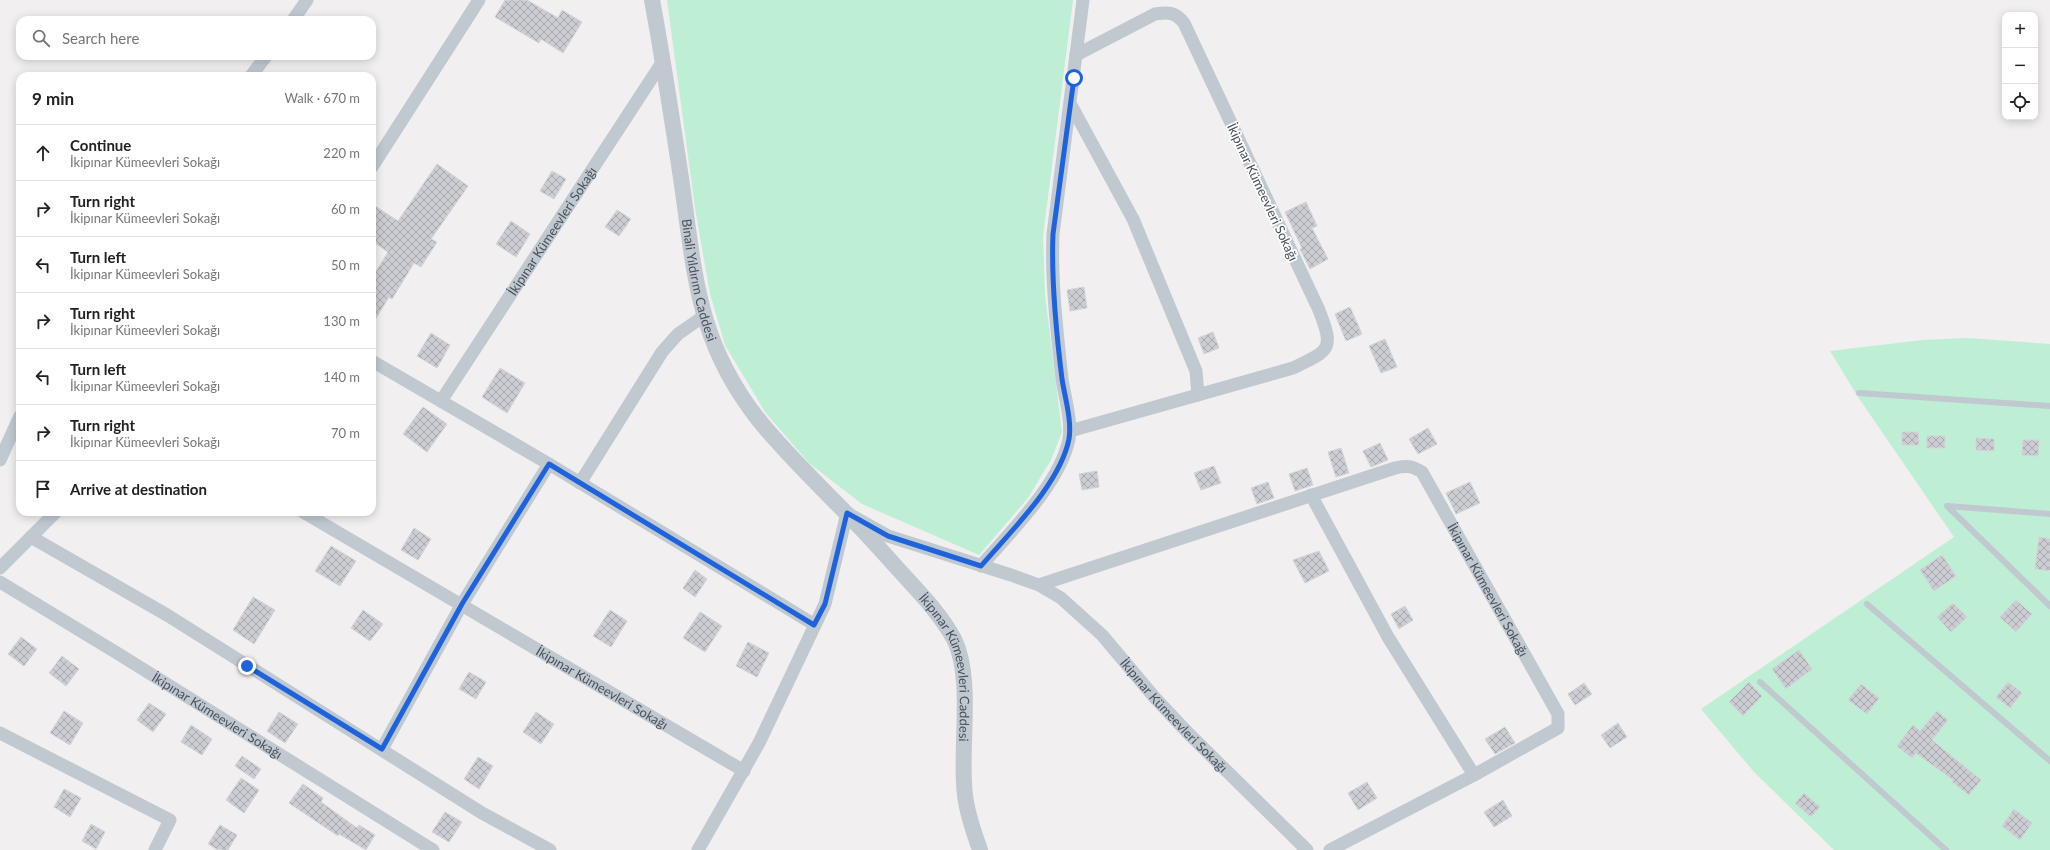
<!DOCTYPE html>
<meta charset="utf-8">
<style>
:root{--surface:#fff;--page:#f2f2f2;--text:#222;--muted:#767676;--line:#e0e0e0}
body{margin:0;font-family:Lato,sans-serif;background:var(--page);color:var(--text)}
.controls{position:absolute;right:12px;top:12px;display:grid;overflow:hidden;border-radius:8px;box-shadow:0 2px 10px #0003}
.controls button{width:36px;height:36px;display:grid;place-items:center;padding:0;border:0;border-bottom:1px solid var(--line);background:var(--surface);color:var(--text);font:20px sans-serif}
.stop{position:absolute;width:12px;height:12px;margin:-9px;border:3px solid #1e62dc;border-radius:50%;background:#fff}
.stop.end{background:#1e62dc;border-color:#fff;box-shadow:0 1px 4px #0008}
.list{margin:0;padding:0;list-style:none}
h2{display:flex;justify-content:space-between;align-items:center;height:52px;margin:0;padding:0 16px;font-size:17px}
h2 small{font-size:13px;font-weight:400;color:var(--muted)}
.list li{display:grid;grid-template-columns:26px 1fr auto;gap:12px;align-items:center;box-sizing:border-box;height:56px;padding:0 16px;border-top:1px solid var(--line)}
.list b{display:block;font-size:15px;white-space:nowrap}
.list p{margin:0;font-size:13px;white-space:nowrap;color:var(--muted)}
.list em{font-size:13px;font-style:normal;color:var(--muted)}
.icon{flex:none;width:22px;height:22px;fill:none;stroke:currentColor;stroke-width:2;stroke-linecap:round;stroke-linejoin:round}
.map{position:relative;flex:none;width:2050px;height:850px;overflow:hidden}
.search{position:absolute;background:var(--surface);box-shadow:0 2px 10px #0003;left:16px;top:16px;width:360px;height:44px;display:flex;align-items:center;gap:10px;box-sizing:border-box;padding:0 14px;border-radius:12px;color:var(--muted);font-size:15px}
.panel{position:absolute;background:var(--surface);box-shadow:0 2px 10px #0003;left:16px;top:72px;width:360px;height:444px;border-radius:12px}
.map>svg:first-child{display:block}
.green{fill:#beeed4}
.building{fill:url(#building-cross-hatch);stroke:#d3d4da}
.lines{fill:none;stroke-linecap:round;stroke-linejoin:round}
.service{stroke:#c0c8d0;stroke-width:6}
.minor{stroke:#c0c8d0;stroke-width:13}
.tertiary{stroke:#c0c8d0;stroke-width:16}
.route{stroke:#1e62dc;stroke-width:5}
.labels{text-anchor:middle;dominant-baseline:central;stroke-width:3.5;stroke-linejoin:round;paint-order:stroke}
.street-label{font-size:13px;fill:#47505c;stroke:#fff}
</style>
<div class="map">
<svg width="2050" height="850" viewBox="0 0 2050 850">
<defs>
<pattern id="building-cross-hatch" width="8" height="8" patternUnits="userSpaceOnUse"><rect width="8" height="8" fill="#cccdd3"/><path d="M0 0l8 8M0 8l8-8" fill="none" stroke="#a7a9ae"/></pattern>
</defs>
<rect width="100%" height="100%" fill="#f1efef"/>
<path class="green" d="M667,0H1073L1043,236L1045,295L1062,432L1051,460L1028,498L979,555L862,504L809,463L765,412L725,345L710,294L695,208Z
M1967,338L2050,344V850H1834L1754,772L1701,709L1954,537L1858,397L1830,351L1923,340Z"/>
<path class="building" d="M505,0H527L558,18L562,10L582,22L563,53L541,39L539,43L495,17Z
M437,164L468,186L431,239L437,242L421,267L414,263L392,299L389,297L372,325V278L388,252L372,241V204L398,221Z
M552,171L566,179L554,199L540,191Z
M1306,202L1317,226L1312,228L1328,259L1310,269L1300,249L1302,248L1285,212Z
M617,210L631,219L619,236L605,227Z
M511,221L530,234L516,257L496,244Z
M1084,287L1087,308L1070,311L1067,290Z
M1350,307L1362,334L1346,341L1335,314Z
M1213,332L1219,348L1204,354L1198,338Z
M431,333L450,345L437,368L417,356Z
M1385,339L1397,367L1381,373L1369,346Z
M500,368L525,383L507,413L482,397Z
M423,407L447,424L427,452L403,434Z
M1428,428L1437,444L1418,454L1409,439Z
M1902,432H1918L1919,445H1902Z
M1927,436H1945V448H1927Z
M1976,438L1994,439V451L1976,450Z
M2023,440H2039L2038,456L2022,455Z
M1380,443L1388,460L1371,467L1363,451Z
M1341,448L1349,473L1336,477L1328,452Z
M1214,466L1221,483L1201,490L1194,473Z
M1307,468L1313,485L1295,491L1289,474Z
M1097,471L1099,487L1082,490L1079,474Z
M1268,482L1274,498L1257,504L1251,488Z
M1470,482L1480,503L1456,514L1446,493Z
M414,528L431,539L418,560L401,550Z
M2039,537L2050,539V571L2035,569Z
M331,546L356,561L340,586L315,571Z
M1319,551L1329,571L1305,583L1293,560Z
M1942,555L1956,576L1934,591L1920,570Z
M695,570L707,579L695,597L683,588Z
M253,597L275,610L254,644L233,630Z
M2016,600L2032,614L2016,632L2000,617Z
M1953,603L1967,617L1951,632L1937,617Z
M1405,606L1413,620L1399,629L1391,614Z
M363,610L383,624L370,641L351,628Z
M610,610L627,621L611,647L593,636Z
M700,612L722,626L705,652L683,638Z
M21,637L37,649L24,666L8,654Z
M748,642L769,653L757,677L736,666Z
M1799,650L1812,669L1786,689L1772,669Z
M62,656L79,669L66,686L49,673Z
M469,672L486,682L476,699L459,689Z
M1749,682L1762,696L1743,716L1729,702Z
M2008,682L2022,693L2010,708L1996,697Z
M1584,683L1592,694L1575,705L1568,694Z
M1861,684L1879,698L1867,714L1848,700Z
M149,703L166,714L153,732L137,720Z
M64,711L83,723L70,745L50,733Z
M1937,711L1948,720L1932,740L1981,780L1969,795L1952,782L1953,780L1916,753L1912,758L1897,746L1913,725L1920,731Z
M279,712L298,724L285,743L267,731Z
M536,712L554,724L541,744L523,732Z
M1618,723L1627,737L1610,748L1601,735Z
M191,725L212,739L202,755L181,742Z
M1505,727L1515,743L1495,754L1485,739Z
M242,756L261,769L254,779L235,766Z
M478,757L493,766L479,789L464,779Z
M241,778L259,790L244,813L226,800Z
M1367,782L1377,798L1358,810L1348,793Z
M303,784L323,798L321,802L357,828L359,825L375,835L366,850L339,834L338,836L289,803Z
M64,789L81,798L70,817L54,807Z
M1804,793L1820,807L1811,817L1795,803Z
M1503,800L1512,816L1494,827L1484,812Z
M2014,809L2032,823L2020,840L2002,826Z
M445,812L462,822L449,842L432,832Z
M91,824L105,832L96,849L82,841Z
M220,825L237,835L228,850H218L208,844Z"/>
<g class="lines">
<path class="service" d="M1859,393L2050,406
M2050,514L1947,506L2050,606
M1867,604L2050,761
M1760,682L1946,850"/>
<g class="minor">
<path d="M293,20L307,0"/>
<path d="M251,76L266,56"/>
<path d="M1071,105L1133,219L1196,371L1198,395"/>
<path d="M372,167L479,0"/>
<path d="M372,361L549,464L815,625"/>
<path id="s1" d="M441,401L663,61"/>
<path d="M1070,431L1293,368C1331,350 1334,349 1319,310L1184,23C1175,12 1169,12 1155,14L1076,55"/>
<path d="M0,460L20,416"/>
<path d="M580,483L662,352L678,334L704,316"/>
<path d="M1311,495L1388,637L1474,775"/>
<path id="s2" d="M303,512L744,771"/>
<path d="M31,537L167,615L482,813L550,850"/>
<path d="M981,566C1010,532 1060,484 1069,439C1072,421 1065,398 1062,379C1057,331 1051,282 1053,234L1083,0"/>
<path d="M0,568L56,512"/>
<path id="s3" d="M0,582L117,653L433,850"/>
<path id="s4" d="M1039,585L1395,468C1406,465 1412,466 1422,472L1558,714V728L1474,775L1330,850"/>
<path d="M0,733L170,820L155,850"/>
<path d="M382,749L462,604L549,464"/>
<path id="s5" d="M698,850L759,743L825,604L847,513L888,536L1011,575L1039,585L1061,598L1102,635L1155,698L1188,733L1307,850"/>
</g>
<path class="tertiary" id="s6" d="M652,0C663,59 672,119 681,178C695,273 696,340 758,419C785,453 816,482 846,513C864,531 881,550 898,569C917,590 940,613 954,639C974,679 959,751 965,795C967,814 974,833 980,850"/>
</g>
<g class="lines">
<path class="route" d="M247,666L382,749L462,604L549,464L814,625L825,604L847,513L888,536L981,566C1010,532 1060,484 1069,439C1072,421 1065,398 1062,379C1056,331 1051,282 1053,234L1074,78"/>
</g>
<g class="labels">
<g class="street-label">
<text transform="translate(1263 192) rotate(65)">İkipınar Kümeevleri Sokağı</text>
<text stroke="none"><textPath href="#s1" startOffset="203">İkipınar Kümeevleri Sokağı</textPath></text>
<text stroke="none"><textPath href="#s6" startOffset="284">Binali Yıldırım Caddesi</textPath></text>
<text stroke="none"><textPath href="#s4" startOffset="538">İkipınar Kümeevleri Sokağı</textPath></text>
<text stroke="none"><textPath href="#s6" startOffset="757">İkipınar Kümeevleri Caddesi</textPath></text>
<text stroke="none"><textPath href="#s2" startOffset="347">İkipınar Kümeevleri Sokağı</textPath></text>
<text stroke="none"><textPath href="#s3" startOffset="255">İkipınar Kümeevleri Sokağı</textPath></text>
<text stroke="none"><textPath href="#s5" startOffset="765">İkipınar Kümeevleri Sokağı</textPath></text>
</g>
</g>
</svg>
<div class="controls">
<button>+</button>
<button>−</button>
<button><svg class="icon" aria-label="locate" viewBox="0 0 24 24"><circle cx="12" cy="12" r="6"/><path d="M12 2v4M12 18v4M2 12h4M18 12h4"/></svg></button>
</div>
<div class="stop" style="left:1074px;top:78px"></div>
<div class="stop end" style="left:247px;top:666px"></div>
<div class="search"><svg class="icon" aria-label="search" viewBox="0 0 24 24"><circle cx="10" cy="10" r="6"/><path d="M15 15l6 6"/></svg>Search here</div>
<section class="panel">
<h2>9 min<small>Walk · 670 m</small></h2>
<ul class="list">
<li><svg class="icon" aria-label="ahead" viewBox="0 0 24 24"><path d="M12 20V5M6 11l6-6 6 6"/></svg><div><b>Continue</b><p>İkipınar Kümeevleri Sokağı</p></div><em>220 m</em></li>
<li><svg class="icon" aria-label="right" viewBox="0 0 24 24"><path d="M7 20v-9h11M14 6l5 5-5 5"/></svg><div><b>Turn right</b><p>İkipınar Kümeevleri Sokağı</p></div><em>60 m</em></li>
<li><svg class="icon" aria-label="left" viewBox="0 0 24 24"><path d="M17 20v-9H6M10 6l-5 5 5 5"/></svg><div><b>Turn left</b><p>İkipınar Kümeevleri Sokağı</p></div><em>50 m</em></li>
<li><svg class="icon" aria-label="right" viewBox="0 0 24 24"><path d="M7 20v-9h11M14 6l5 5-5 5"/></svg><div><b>Turn right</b><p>İkipınar Kümeevleri Sokağı</p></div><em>130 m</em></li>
<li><svg class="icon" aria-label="left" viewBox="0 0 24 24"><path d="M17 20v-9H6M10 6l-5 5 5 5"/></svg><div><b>Turn left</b><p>İkipınar Kümeevleri Sokağı</p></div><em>140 m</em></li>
<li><svg class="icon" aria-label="right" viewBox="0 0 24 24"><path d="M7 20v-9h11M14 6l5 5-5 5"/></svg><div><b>Turn right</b><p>İkipınar Kümeevleri Sokağı</p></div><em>70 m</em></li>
<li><svg class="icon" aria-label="arrive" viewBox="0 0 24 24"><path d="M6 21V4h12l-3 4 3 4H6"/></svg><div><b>Arrive at destination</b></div></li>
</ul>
</section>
</div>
